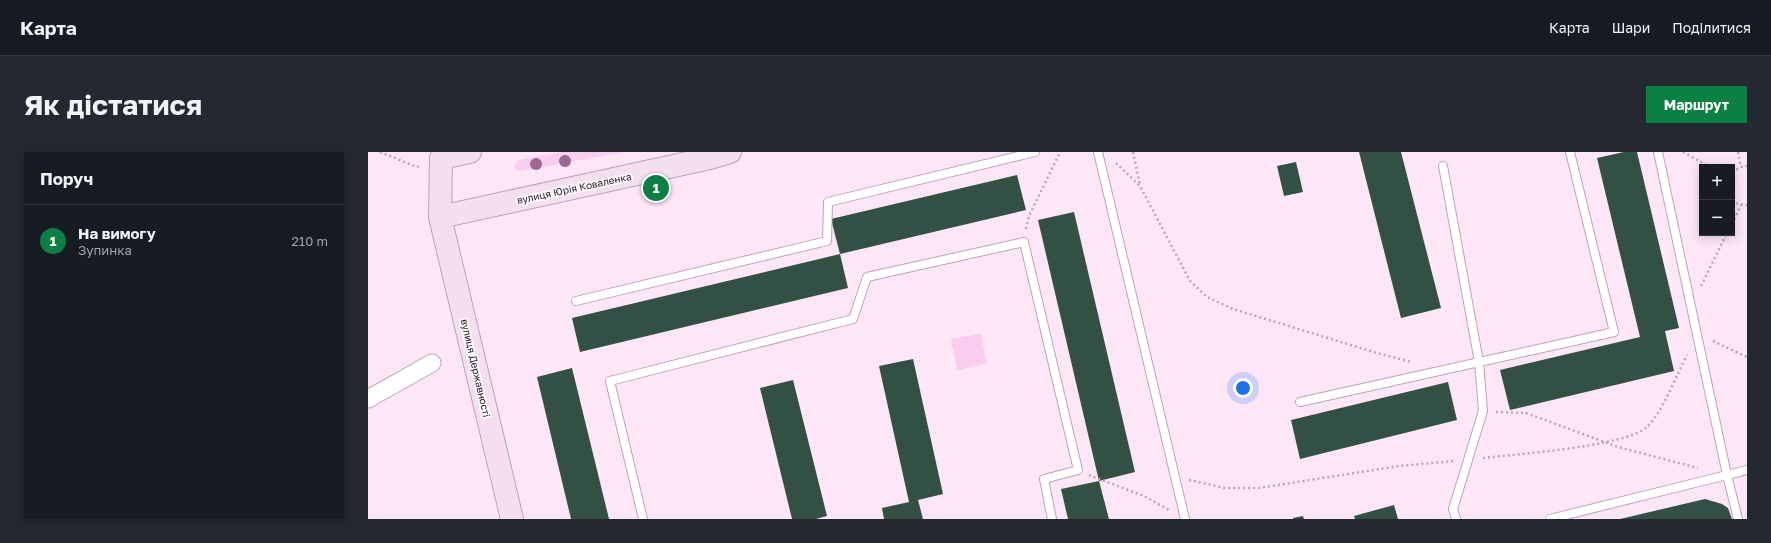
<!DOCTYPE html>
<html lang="uk">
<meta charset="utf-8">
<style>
:root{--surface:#171b24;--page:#242831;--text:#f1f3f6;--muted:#9ea1a6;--line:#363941;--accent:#0b8043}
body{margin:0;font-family:"Golos Text",sans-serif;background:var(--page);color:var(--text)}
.controls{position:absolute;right:12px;top:12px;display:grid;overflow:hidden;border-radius:0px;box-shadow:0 2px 10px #0003}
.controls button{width:36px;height:36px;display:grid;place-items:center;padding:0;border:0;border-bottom:1px solid var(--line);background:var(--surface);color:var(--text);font:20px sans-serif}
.you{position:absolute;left:875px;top:236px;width:14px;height:14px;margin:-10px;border:3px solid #fff;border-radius:50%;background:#1a73e8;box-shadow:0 0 0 6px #1a73e833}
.badge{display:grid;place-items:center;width:26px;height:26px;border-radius:50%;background:var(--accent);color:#fff;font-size:13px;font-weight:700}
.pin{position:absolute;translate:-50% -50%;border:2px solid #fff;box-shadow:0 1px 4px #0006}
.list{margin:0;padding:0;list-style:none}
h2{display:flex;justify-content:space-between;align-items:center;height:52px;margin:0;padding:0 16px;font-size:17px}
h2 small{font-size:13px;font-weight:400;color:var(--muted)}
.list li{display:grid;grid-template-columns:26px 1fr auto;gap:12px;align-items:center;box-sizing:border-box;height:72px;padding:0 16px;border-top:1px solid var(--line)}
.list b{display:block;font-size:15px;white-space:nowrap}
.list p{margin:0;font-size:13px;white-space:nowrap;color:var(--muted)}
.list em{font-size:13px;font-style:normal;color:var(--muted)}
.map{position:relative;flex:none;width:1379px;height:367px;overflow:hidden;border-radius:0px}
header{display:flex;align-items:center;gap:24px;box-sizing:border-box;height:56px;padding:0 20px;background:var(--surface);border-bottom:1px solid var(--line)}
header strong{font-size:19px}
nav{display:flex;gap:22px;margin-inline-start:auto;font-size:14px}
.intro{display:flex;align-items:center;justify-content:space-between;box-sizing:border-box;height:96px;padding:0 24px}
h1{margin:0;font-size:28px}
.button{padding:10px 18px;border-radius:0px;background:var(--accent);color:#fff;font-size:14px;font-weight:700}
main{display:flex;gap:24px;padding:0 24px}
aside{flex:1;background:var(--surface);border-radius:0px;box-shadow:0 2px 10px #0003}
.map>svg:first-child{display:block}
.green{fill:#faccee}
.building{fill:#335044}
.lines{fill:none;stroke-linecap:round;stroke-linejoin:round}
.lane-casing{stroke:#bda3b6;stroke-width:10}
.street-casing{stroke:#bda3b6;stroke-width:19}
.secondary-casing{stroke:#bda3b6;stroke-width:24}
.path{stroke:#b9a7b4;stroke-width:2.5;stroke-dasharray:2 3;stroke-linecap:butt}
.lane{stroke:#fff;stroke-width:8}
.street{stroke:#fff;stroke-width:17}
.secondary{stroke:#f4dfef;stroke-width:22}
.tree{fill:#9c6893}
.labels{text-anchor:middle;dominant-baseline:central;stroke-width:4;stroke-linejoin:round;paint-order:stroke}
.street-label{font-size:10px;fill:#2c222a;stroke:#fbfbfb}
</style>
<header>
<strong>Карта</strong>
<nav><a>Карта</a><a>Шари</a><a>Поділитися</a></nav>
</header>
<div class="intro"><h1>Як дістатися</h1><a class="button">Маршрут</a></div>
<main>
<aside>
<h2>Поруч<small></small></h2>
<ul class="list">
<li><span class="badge">1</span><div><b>На вимогу</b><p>Зупинка</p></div><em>210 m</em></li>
</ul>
</aside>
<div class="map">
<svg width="1379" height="367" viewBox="0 0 1379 367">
<rect width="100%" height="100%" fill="#fde7f7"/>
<path class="green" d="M195,0H256L153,19L148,18L146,15L149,8Z
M613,182L619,212L589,218L583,187Z"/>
<path class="building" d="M991,0H1033L1073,156L1033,166Z
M1256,0H1269L1311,176L1297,179L1306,219L1142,258L1132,218L1272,185L1229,6Z
M928,10L935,40L916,44L909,14Z
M649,23L658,58L472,102L463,67Z
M706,60L767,320L731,329L670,68Z
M472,102L480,136L212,200L204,166Z
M545,207L575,342L550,348L555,367H516L514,356L541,350L511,214Z
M204,216L241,367H203L169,225Z
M425,228L459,364L448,367H424L392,236Z
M1080,230L1089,268L932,307L923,268Z
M731,329L741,367H700L693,337Z
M1337,347L1354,352L1360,356L1364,367H1252Z
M1026,353L1030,367H987L986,364Z
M935,364L936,367H925V366Z"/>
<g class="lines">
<defs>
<path id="lane" d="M730,0L817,367
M1075,14L1111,210L1115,259L1085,357L1088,367
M208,149L459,89L460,50L667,0
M932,250L1246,180L1202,0
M275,367L242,229L485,167L499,125L656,90L710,318L676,327L684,367
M1182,367L1359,323L1290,0
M1370,367L1359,323L1379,318"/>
<path id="street" d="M0,247L64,211"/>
<path id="secondary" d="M102,0L73,6L72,65L144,367
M72,65L342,6L362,0"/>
</defs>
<use href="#lane" class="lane-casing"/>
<use href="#street" class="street-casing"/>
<use href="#secondary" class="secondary-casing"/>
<path class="path" d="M12,0L49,15L53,13
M765,0L772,33
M1315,0L1342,15
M1370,0L1373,15
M748,11L772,34L822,129L839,145L865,157L1009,201L1044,210
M1364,20L1373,15L1379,14
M1364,48L1370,52L1379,53
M1364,72L1373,53
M658,77L661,64L692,0
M1333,134L1359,81
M1345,189L1379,205
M1128,260L1158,261L1250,295L1330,316
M1115,306C1149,302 1256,295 1279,275C1294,261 1309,222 1319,203
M721,323L776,344L801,358
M821,328L857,336H891L1031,314L1086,309"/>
<use href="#lane" class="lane"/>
<use href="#street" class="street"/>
<use href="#secondary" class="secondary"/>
</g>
<g class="tree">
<circle cx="197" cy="9" r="6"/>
<circle cx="168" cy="12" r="6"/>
</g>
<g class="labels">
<g class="street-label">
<text transform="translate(206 36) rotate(-12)">вулиця Юрія Коваленка</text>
<text transform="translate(108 216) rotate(77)">вулиця Державності</text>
</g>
</g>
</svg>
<div class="controls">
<button>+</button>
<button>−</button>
</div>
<div class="you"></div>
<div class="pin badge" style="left:288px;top:36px">1</div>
</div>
</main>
